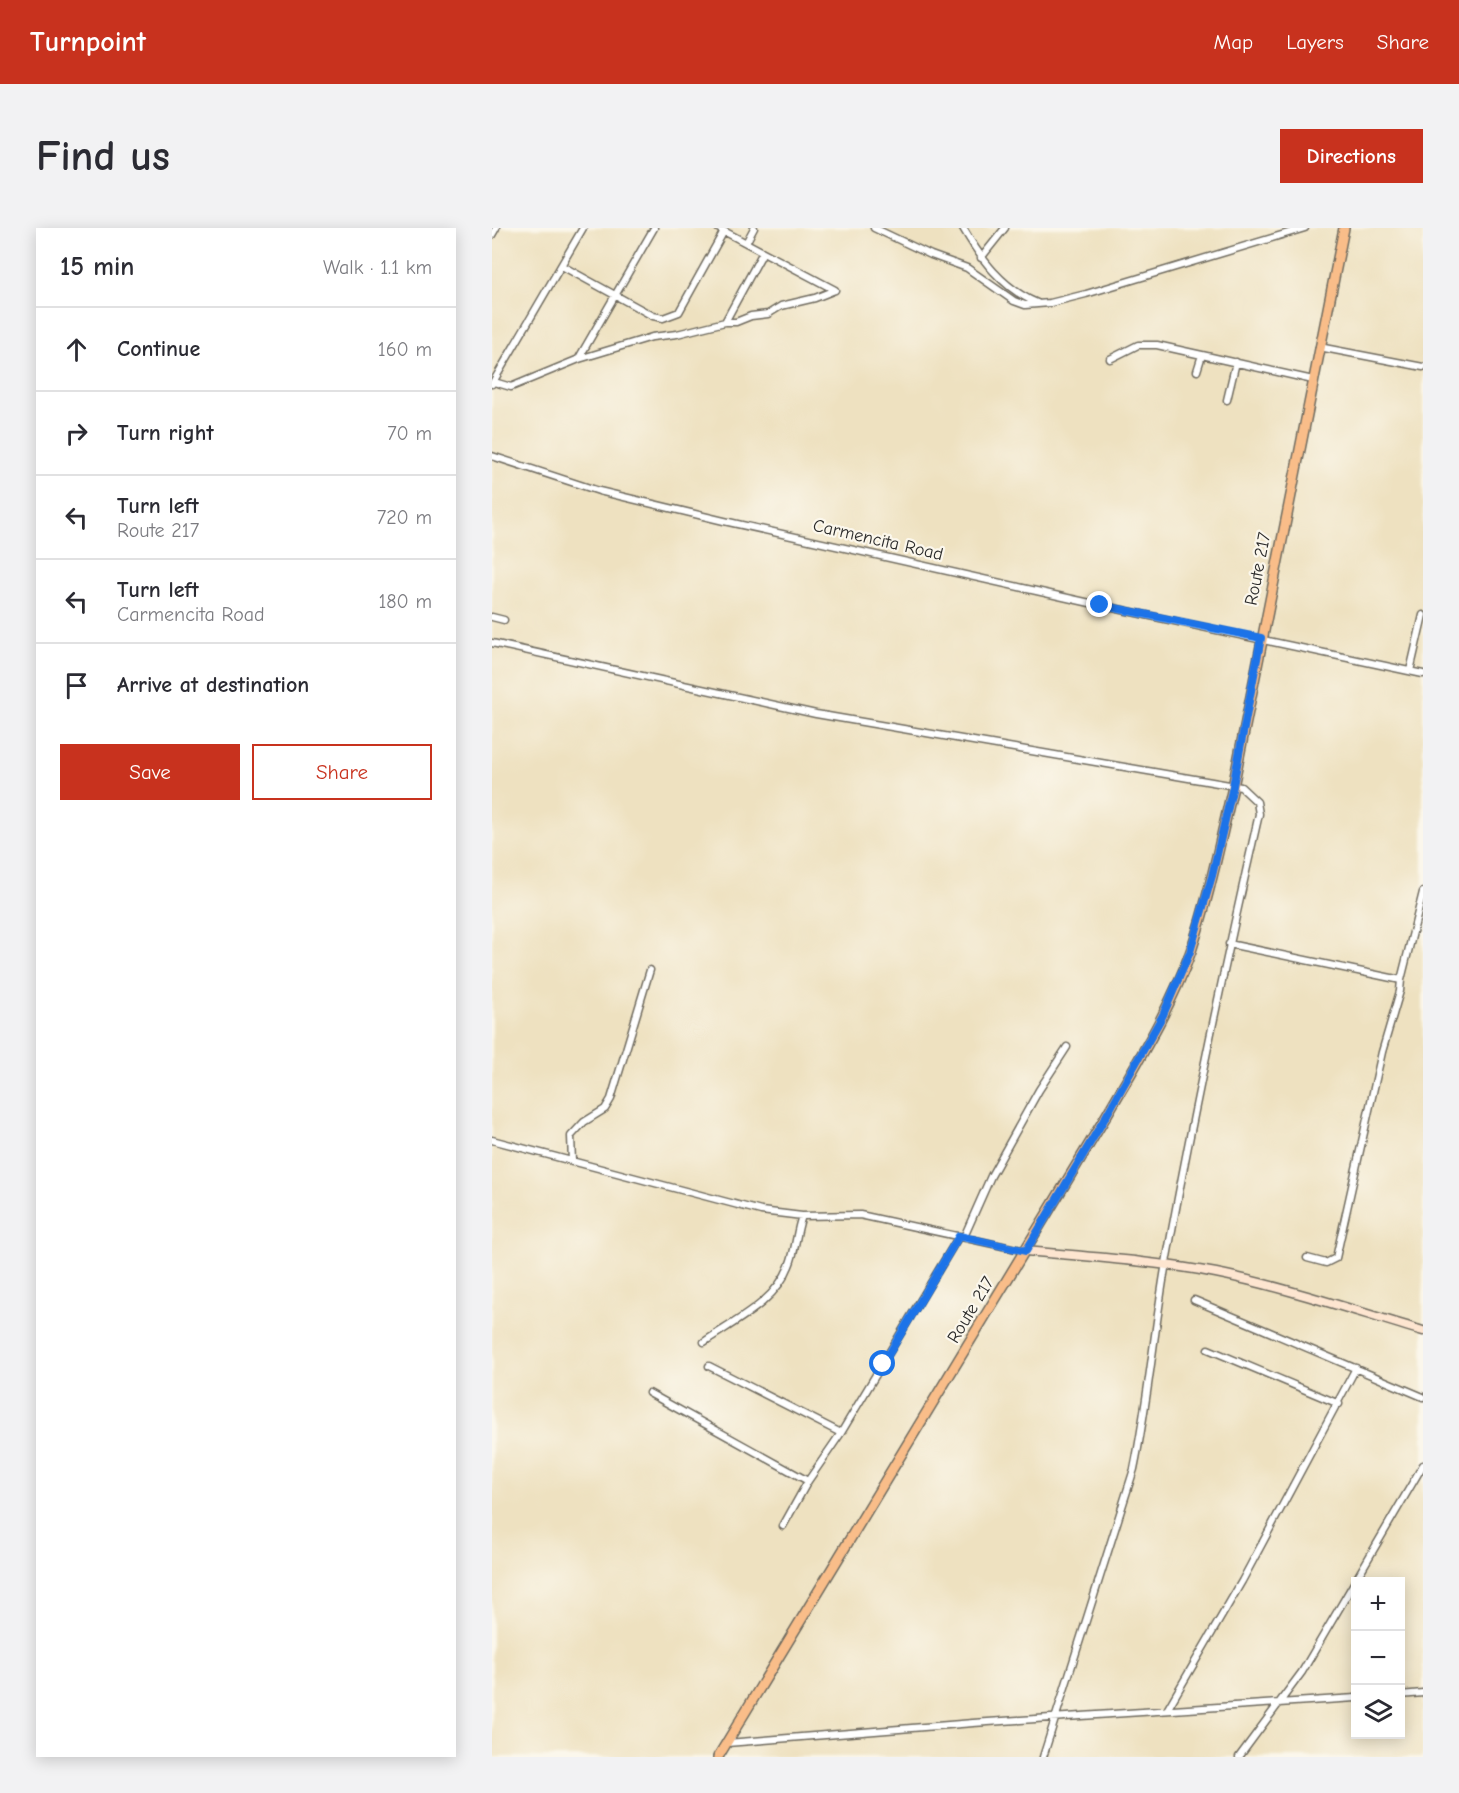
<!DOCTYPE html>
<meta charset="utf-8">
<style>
:root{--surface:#fff;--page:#f2f2f3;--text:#2b2b33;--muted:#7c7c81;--line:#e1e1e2;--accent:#c8321e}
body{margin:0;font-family:"Comic Neue",sans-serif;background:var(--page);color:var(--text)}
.controls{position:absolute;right:18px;bottom:18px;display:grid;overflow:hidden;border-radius:0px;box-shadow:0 3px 15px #0003}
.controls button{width:54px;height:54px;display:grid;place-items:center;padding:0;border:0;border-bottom:2px solid var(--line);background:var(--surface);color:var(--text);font:30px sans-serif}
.stop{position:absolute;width:18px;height:18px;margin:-14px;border:4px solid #1a73e8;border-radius:50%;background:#fff}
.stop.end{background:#1a73e8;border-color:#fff;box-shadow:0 2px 6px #0008}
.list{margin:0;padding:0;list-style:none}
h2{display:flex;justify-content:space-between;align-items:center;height:78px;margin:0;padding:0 24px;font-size:26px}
h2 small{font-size:20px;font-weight:400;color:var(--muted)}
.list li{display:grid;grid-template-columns:39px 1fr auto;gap:18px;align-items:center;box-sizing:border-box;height:84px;padding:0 24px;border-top:2px solid var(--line)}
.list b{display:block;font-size:22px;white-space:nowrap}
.list p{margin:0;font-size:20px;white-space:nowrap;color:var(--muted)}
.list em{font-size:20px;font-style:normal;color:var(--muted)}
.actions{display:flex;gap:12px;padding:18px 24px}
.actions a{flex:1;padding:14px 0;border:2px solid var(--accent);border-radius:0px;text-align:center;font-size:21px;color:var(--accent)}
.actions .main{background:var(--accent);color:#fff}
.icon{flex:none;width:33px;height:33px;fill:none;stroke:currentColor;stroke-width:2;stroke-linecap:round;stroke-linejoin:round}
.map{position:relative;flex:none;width:931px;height:1529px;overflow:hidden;border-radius:0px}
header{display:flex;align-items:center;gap:36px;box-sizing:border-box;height:84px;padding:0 30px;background:var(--accent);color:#fff}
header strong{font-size:28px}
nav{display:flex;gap:33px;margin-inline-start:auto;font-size:21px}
.intro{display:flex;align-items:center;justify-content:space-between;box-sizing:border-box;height:144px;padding:0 36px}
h1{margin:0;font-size:42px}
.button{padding:15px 27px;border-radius:0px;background:var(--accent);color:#fff;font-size:21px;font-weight:700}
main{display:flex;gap:36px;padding:0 36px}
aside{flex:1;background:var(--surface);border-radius:0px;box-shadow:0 3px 15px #0003}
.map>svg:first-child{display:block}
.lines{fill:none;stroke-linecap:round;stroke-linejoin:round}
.street-casing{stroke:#6f6b5f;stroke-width:9}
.secondary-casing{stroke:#6f6b5f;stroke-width:11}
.primary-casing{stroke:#6f6b5f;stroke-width:12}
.street{stroke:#fff;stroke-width:6}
.secondary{stroke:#fde5d0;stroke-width:8}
.primary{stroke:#f9bd89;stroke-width:9}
.route{stroke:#1a73e8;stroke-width:8}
.labels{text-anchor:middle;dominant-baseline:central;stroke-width:4.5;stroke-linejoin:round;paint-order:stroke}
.street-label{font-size:18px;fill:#2b2b2b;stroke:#fbf7ec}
</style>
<header>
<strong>Turnpoint</strong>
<nav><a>Map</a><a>Layers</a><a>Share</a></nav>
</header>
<div class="intro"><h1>Find us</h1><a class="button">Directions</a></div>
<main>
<aside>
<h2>15 min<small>Walk · 1.1 km</small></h2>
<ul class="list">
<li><svg class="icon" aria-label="ahead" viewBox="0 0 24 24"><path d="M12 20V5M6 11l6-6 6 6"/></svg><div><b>Continue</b></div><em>160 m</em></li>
<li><svg class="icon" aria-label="right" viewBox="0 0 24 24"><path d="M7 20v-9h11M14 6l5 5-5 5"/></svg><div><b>Turn right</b></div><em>70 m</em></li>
<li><svg class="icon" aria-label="left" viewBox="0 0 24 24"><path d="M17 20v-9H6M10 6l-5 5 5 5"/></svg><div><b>Turn left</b><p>Route 217</p></div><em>720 m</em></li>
<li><svg class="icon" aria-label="left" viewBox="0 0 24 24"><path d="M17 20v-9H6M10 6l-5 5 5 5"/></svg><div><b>Turn left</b><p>Carmencita Road</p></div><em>180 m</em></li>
<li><svg class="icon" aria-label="arrive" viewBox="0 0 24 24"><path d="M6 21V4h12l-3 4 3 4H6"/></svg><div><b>Arrive at destination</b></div></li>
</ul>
<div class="actions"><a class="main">Save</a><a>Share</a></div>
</aside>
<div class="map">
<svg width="931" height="1529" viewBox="0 0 931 1529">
<rect width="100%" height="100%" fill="#fbf7ec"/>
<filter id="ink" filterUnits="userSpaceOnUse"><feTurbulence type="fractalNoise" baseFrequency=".0167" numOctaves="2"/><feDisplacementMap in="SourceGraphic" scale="12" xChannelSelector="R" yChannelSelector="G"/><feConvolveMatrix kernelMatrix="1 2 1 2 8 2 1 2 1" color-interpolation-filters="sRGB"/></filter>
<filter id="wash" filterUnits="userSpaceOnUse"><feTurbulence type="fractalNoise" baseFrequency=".008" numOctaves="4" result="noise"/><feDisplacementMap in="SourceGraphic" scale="24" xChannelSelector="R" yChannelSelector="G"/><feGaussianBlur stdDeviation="1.35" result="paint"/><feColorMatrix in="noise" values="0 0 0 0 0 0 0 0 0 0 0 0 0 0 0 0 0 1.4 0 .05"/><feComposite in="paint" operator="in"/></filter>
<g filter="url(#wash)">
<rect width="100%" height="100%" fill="#eee1c0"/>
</g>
<g filter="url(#ink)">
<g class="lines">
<defs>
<path id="street" d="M226,0L343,62
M382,0L439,27L475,40L522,73L533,77L558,75L594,66L813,0
M471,0C489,31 510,60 545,75
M0,7L4,0
M254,15L262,0
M489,30L513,0
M70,38L161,88L171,90L187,84L232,3
M233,94L271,24
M827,119L931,139
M710,127L821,152
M87,130L162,0
M618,131L646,117H665L710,127L705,143
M2,154L19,159L87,131L160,109L185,106L233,94H244L259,88L276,86L289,78L323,70L343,62
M0,156L91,0
M735,172L744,134
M0,228L107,263L232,293L607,377L931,446
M0,389L12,392
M0,415L324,486L749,559L765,574L767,586C733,735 701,884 674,1035C662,1103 656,1173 642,1241L551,1529
M918,443L931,387
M737,716L909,752
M0,912L269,983L310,988L368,987L534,1023
M80,934L79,908L92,894L113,881L119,871L158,742
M472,1009L499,948L547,862L575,819
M815,1030L834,1035L844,1030L890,824L908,763L909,752L931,664
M702,1072L931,1169
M212,1114C242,1093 283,1075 297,1038C304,1022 304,1004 310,988
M716,1121L847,1176
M217,1138L349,1205
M157,1165L316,1253
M291,1298L316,1253L349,1205L467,1008
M908,1467L931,1465
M675,1482L750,1353L864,1140
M235,1515L481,1495L864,1470
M747,1529L810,1444L931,1237"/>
<path id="secondary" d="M534,1023C597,1029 662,1033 724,1045C794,1059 863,1083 931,1103"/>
<path id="primary" d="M226,1529L613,890C644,836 678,782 699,723C717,669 728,614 741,559L852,0"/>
</defs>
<use href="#street" class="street-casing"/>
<use href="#secondary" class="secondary-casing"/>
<use href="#primary" class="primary-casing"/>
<use href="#street" class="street"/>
<use href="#secondary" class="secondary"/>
<use href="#primary" class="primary"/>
</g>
</g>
<g class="lines" filter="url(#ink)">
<path class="route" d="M391,1136L467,1008L534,1023L613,890L671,787L698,724L720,648L741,558L769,410L608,377"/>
</g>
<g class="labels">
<g class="street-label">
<text transform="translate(386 312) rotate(13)">Carmencita Road</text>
<text transform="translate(766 341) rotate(-79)">Route 217</text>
<text transform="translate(479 1082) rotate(-59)">Route 217</text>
</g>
</g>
</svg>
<div class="controls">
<button>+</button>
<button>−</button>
<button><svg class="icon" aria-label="layers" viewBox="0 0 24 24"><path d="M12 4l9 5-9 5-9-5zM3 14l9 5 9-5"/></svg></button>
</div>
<div class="stop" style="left:391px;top:1136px"></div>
<div class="stop end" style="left:608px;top:377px"></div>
</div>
</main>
